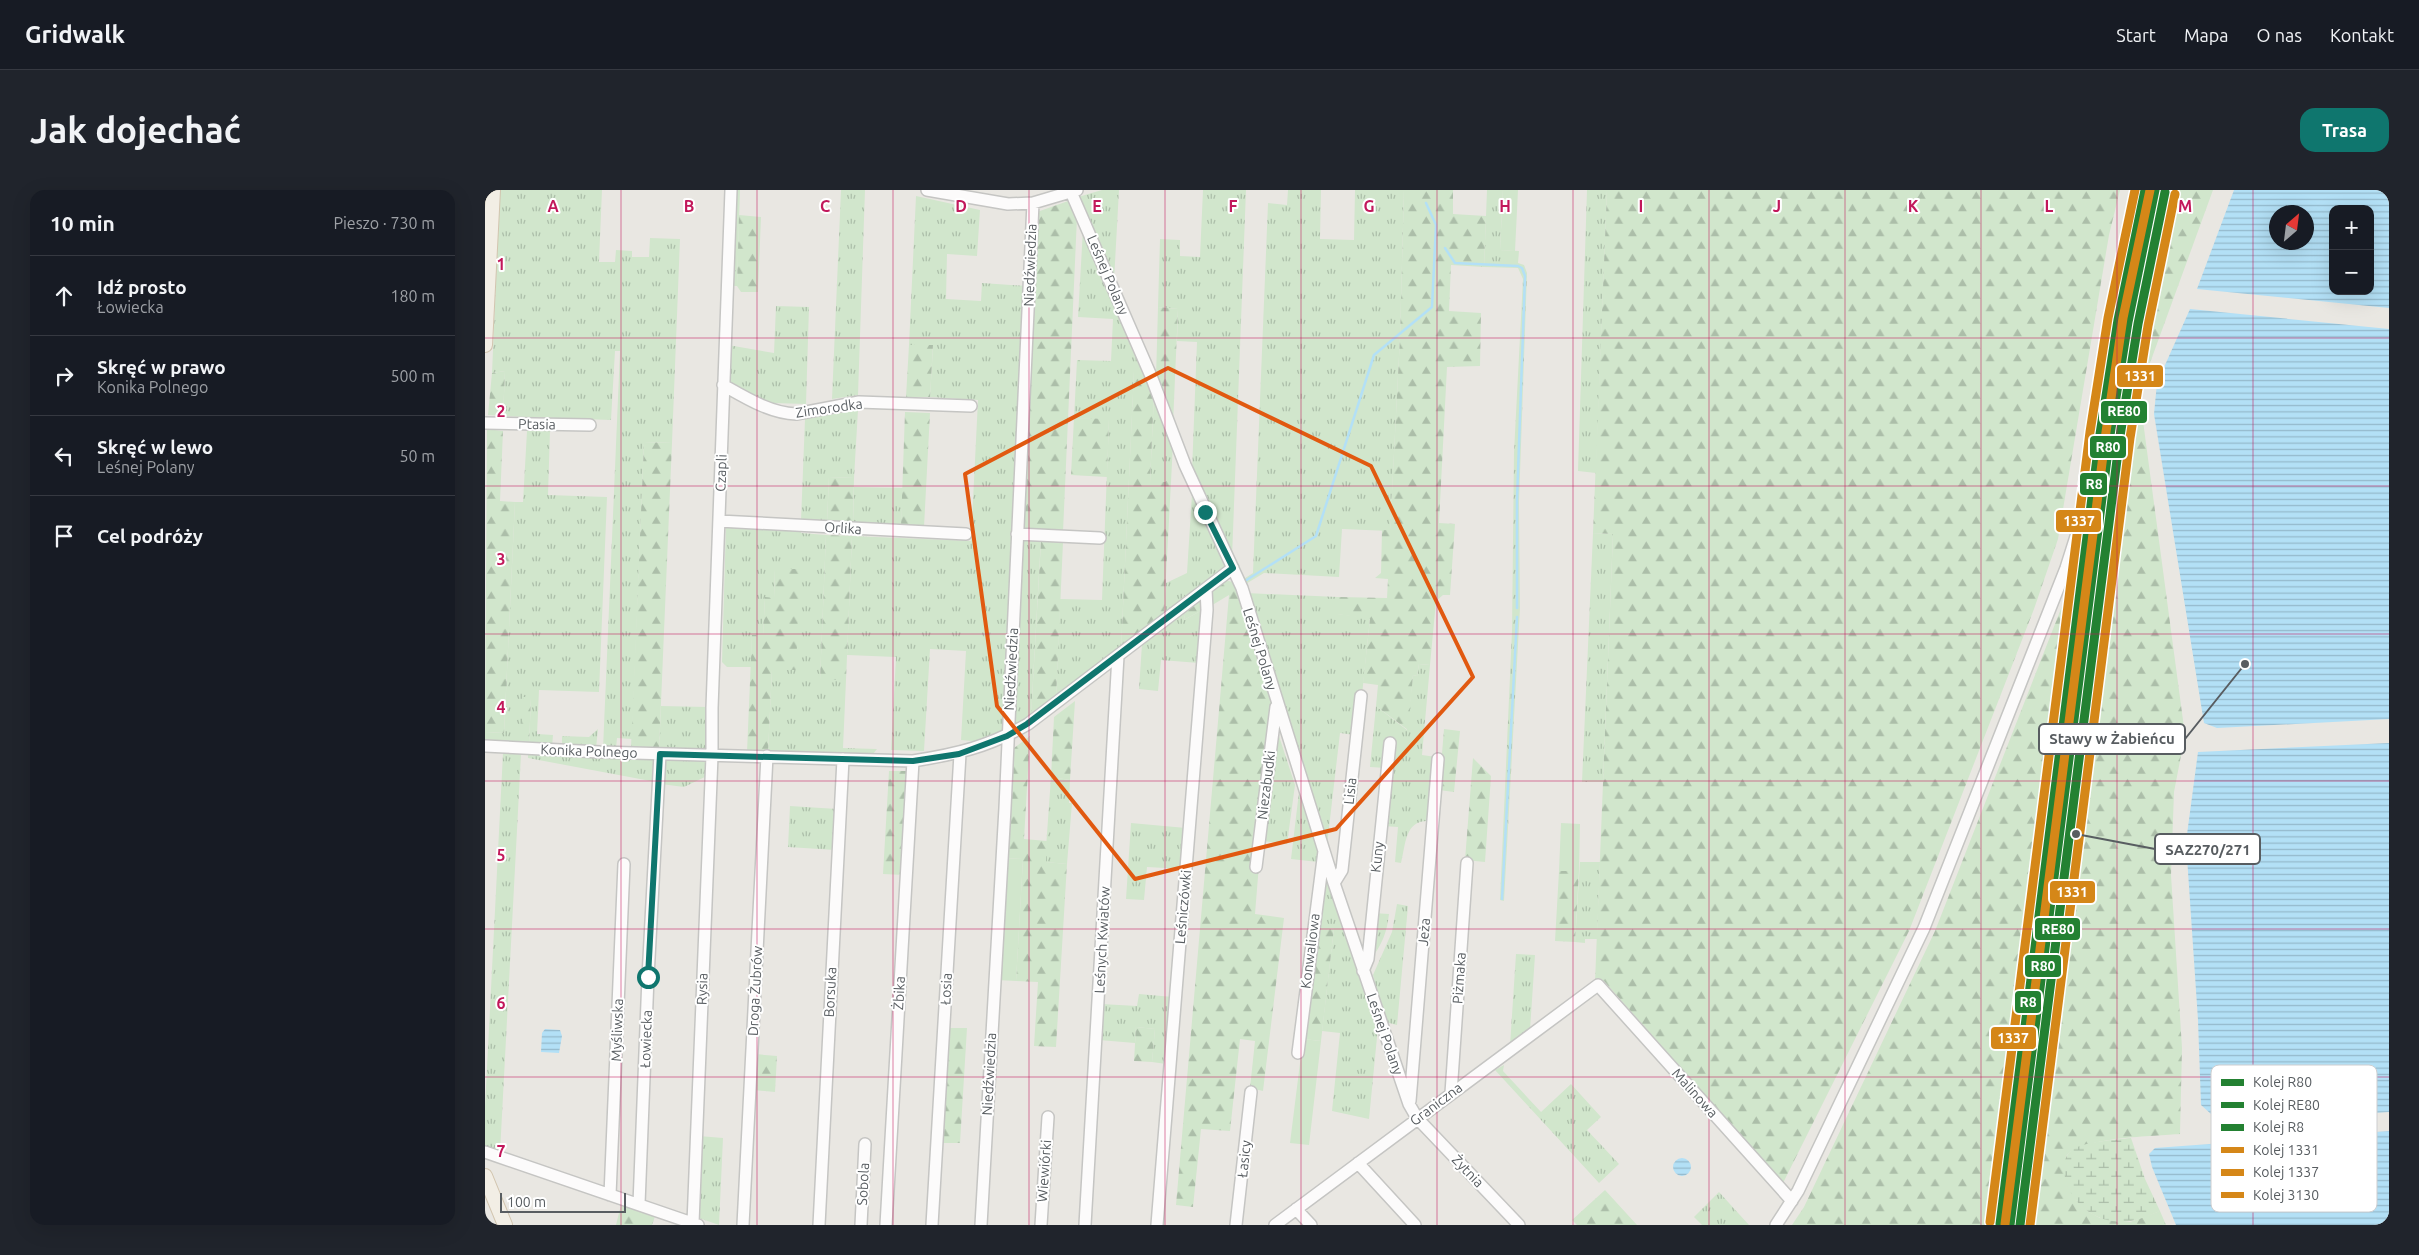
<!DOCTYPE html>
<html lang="pl">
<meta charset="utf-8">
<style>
:root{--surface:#171b24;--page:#20242c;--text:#f1f3f6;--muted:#9ea1a6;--line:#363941;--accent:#0f766e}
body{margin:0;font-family:Ubuntu,sans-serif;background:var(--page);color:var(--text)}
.controls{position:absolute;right:15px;top:15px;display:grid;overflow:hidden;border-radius:10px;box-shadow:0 5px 20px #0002}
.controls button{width:45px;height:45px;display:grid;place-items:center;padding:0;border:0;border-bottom:1px solid var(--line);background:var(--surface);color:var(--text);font:25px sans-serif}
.compass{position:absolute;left:1784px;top:15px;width:45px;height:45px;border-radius:50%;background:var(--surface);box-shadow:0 5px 20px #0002;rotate:28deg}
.scale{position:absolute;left:15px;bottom:12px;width:126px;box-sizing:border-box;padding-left:5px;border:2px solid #585d61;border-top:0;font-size:14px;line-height:18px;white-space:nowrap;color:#585d61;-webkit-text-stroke:4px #fff;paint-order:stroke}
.stop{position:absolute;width:15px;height:15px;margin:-11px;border:4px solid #0f766e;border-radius:50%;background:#fff}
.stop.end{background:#0f766e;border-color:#fff;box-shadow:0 1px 5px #0008}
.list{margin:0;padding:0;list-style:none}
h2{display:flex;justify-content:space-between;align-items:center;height:65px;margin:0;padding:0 20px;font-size:21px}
h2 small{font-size:16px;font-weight:400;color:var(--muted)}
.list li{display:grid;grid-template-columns:32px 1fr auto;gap:15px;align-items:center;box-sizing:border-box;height:80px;padding:0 20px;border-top:1px solid var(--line)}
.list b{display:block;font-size:19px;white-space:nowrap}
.list p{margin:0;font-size:16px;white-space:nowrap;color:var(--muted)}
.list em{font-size:16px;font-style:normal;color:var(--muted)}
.icon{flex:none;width:28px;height:28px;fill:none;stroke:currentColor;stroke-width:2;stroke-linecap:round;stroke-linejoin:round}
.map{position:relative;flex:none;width:1904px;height:1035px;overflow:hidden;border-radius:15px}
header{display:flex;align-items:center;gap:30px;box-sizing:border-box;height:70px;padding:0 25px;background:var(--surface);border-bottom:1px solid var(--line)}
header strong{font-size:24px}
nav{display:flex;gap:28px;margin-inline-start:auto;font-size:18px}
.intro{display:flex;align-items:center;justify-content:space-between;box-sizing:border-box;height:120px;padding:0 30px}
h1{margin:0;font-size:35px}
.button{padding:12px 22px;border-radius:15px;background:var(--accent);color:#fff;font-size:18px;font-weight:700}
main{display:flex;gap:30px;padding:0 30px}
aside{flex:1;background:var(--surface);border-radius:15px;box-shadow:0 5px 20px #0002}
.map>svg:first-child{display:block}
.grass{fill:url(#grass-tufts)}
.forest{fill:url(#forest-firs)}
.wetland{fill:url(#wetland-marsh)}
.garden{fill:#d1e6cc}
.water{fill:url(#water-rules);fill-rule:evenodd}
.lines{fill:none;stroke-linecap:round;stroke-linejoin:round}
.stream{stroke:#b3e0f6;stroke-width:2.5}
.minor-casing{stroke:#c5c5c3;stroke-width:14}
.major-casing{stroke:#d2c5af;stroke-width:16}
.minor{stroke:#fcfbfb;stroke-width:11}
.major{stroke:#f2eee5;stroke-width:14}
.rail-1-casing{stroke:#fff;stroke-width:12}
.rail-2-casing{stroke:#fff;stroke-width:12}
.rail-3-casing{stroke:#fff;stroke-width:12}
.rail-4-casing{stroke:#fff;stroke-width:12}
.rail-5-casing{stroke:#fff;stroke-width:12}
.rail-6-casing{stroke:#fff;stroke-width:12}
.rail-1{stroke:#238132;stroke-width:9}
.rail-2{stroke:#238132;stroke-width:9}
.rail-3{stroke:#238132;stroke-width:9}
.rail-4{stroke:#d58718;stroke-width:9}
.rail-5{stroke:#d58718;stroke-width:9}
.rail-6{stroke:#d58718;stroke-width:9}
.route{stroke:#0f766e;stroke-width:6}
.marked{fill:none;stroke:#e15910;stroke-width:4;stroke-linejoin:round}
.grid{fill:none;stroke:#c2185b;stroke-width:1;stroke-opacity:0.55}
.labels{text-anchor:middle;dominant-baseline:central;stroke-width:4;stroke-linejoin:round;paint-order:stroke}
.street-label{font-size:14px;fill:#585d61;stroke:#fff}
.key{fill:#fff;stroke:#cdced0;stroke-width:1}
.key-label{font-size:14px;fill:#585d61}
.grid-label{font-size:16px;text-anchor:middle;font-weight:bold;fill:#c2185b;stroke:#fff;stroke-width:4;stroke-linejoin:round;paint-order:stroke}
.leader{fill:none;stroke:#585d61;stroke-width:2}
.callout-dot{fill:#585d61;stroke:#fff;stroke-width:2}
.callout{fill:#fff;stroke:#585d61;stroke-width:2}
.callout-label{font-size:15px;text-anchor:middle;font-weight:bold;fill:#585d61}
.line-badge{stroke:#fff;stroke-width:2}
.badge-label{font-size:14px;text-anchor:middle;font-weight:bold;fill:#fff}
</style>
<header>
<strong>Gridwalk</strong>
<nav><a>Start</a><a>Mapa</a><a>O nas</a><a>Kontakt</a></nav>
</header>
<div class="intro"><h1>Jak dojechać</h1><a class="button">Trasa</a></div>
<main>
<aside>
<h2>10 min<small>Pieszo · 730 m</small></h2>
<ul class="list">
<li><svg class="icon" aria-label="ahead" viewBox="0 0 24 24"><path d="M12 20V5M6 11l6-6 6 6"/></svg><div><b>Idź prosto</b><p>Łowiecka</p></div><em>180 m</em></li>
<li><svg class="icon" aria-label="right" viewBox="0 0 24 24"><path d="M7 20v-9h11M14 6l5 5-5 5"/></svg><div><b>Skręć w prawo</b><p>Konika Polnego</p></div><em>500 m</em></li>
<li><svg class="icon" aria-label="left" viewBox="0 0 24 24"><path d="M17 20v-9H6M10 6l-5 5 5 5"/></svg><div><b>Skręć w lewo</b><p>Leśnej Polany</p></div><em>50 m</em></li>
<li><svg class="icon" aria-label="arrive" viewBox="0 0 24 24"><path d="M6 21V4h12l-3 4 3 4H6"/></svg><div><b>Cel podróży</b></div></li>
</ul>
</aside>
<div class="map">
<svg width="1904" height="1035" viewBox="0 0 1904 1035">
<defs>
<pattern id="grass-tufts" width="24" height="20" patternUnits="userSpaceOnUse" patternTransform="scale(1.25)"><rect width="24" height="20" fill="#d1e6cc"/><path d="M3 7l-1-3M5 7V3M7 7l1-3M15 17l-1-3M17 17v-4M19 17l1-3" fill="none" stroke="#acbea9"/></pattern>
<pattern id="forest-firs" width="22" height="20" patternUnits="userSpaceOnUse" patternTransform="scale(1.25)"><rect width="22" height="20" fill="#d1e6cc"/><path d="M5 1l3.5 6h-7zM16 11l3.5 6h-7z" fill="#acbea9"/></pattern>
<pattern id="wetland-marsh" width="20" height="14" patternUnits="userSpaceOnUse" patternTransform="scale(1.25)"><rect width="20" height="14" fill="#d1e6cc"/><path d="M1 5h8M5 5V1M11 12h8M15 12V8" fill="none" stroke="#acbea9"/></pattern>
<pattern id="water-rules" width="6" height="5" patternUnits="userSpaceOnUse" patternTransform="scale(1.25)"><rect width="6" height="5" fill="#b3e0f6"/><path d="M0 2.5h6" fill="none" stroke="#94b9cb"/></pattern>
</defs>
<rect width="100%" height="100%" fill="#e9e7e2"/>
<path class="grass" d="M15,0H117L114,72H130L131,60L147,61V67H164L165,48L195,49L187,253L159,252L147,549L132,548L131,558L118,559L135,161H130L126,230L18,226L20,181L7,183Z
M249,0H255L252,96H245Z
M356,0H380L373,205L347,209Z
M617,0H634L629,91L593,7Z
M718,0H761L747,368L707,281L712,152L692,151L693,119L673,117L675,49L695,50V66L715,67Z
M803,0H836L835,49L869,50L870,0H919L915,147L905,341L857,339L854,387L779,383L759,395L757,390L768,383L783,13L802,15Z
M1002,0H1018L1015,60L1034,61L1033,73L1039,75L1042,83L1034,312L1035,418L1019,711L1015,710L1027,441L1029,262L1038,89L1033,78L999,77Z
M1102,0H1122L1111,283L1093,281Z
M431,6L495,20L492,66L462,64L461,109L496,111L497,93L541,96L526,367L528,379L520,543L498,552L476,550L481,461L445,459L439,561L406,560L411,467L362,465L367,346L486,351L493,210L445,207L448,156L424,155Z
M598,39L658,177L649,182L636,459L571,509L575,409L617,410L624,230L589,228L592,170L626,171L628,129L593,127Z
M291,116L324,117L321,214L288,213L287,215L243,195V155L289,163Z
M669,204L688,253L686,292H665Z
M373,220L369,288L344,287L342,332L316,331L320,229Z
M42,241H65L63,305L122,307L114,502L54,500L52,544L68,545L67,557L44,556L46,507L36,556L0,550V542L19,543L30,312H38Z
M369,297L418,298L416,336L368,335Z
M707,304L741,368C742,388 713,396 700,406C693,411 686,418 679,424L681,393L702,383Z
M241,335L316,338V343L341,345L335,490H361L358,558L392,559L388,564L283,562L287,480H310L290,379L289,408H280L278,445H267L266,477H242L237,472Z
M1108,343L1128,344L1118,592H1097Z
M556,348L546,526L526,536L536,349Z
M761,403L853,407V424L885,428L877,505L870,545L855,543L842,655Z
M701,419L699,430L719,419L714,473L676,470L673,501L654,499L657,454L660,450Z
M934,474L945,475L937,565L951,567L945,631C920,629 921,653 916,673L910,672L913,637L898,636L901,578L885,577L891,516L922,540L928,485L932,486Z
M176,516L223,517V556L219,560H174Z
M791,537L810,595L802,654L778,651Z
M113,539L111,558L77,557V546L104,547Z
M18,563L36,564L15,963L0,955V917Z
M43,564L170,570L171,592L43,568Z
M183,568L221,570L224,573V585L199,597L176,594L179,571Z
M566,587L585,590L584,613H587L582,674L560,672Z
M814,602L835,654L833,672L806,669Z
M305,616L352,619L350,660L303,657Z
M646,633L701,638L698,679L662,677L659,710L641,709Z
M1095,672H1115L1112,749H1100V753L1090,752Z
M840,675L893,837L884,929L847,921L855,843L837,841L849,738L841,740L832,738Z
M912,714L923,716L912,835L900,832L888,785L907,742Z
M888,723L904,724C902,742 897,755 886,769Z
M1031,764L1050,765L1045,840L1025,856Z
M654,804L688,807L681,874L667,872L670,839L651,837L650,853L614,850L616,814L652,816Z
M1019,875L1018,881L1056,922L1086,894L1116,927L1102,940L1134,974L1114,993L1010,880Z
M214,946L238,948L234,1035L211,1027Z
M1234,1002L1264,1035H1217L1209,1027Z"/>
<path class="forest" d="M919,0H968V24L1001,26L999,77L966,75L964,121L996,123L995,176L962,177L954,333L970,334L965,405H958L951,411L945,475L934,474L932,486L928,485L923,540L891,516L893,495L878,493L885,429L852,424L853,407L902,408L903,389L890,388L896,383L897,340H905L915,147Z
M1122,0H1635L1624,45L1573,349L1549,419L1424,741L1298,993L1119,791L1110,792L1128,344L1108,343Z
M1687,0H1728L1665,173L1651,191L1663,108Z
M586,10L592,27L578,342L540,340L537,338L552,22Z
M254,25L276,27L273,102H256L252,96Z
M673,117L693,119L688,234L671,188Z
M424,155H448L445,207H421Z
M658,177L669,204L665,292H686L679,424L636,459L649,181Z
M20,181L18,226L3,225L7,183Z
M420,222L445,223L439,337L416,336Z
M589,228L624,229L622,287L586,285Z
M1644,231H1658L1700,545L1689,602L1686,685L1697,858L1695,944C1672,946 1592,947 1581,967L1591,1010L1604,1022L1615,1028L1645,1032L1675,1021L1681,1035H1543Z
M2,239L18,241L15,311L30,312L19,543L0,542Z
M159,252L187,253L174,560L146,558Z
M344,287L369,288L368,335L342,332Z
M341,345L367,346L361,490H335Z
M556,351L578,352L571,509L546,526Z
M290,379H315L311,480H287L283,562H262L267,445H278L280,407L289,408Z
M1598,382L1515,1035H1307L1319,1017L1450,741L1579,411Z
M744,391L751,393L754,401L787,514L770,724L799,728L778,901L765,898L770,851L755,849L745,941L716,939L708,1017L691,1015L744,405L724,417L727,400L735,392Z
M717,408L719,419L699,430L701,419Z
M38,507H46L44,556H36Z
M590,511L585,590L566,587L569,527Z
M959,539L975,541L969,602L954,600Z
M545,546L539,649L562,651L561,672L582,674L571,857L549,856L553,792L531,791L538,669L519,668L525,561Z
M988,568L1006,586L1000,672L980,670Z
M404,581H426L419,685L398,684Z
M1074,681H1094L1090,752L1070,751Z
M832,738L841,740L849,738L836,851L818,849Z
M651,837L670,839L667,872L649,871Z
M461,838H482L475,953H455Z
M270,864L292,866L290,902L268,900Z
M1120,1000L1152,1035H1092L1087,1030Z
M136,1015L170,1026L167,1035H131Z"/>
<path class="wetland" d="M1646,948L1660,989L1675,1021C1659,1028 1644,1034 1627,1031C1601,1027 1579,1004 1579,978C1579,972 1581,965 1586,961C1597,951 1631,950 1646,948Z"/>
<path class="garden" d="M1018,0H1033L1030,61L1015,60Z
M1076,633L1095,634L1094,681H1074Z
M519,668L538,669L531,791L512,790Z
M818,849L836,851L824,955L805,953Z"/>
<path class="water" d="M1749,0H1904V118L1712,99ZM1848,19H1885V101H1848ZM1822,22V52H1792V22Z
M1705,119L1904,139V529L1732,538L1719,533L1669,224L1672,193Z
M1904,553V922L1736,933L1716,915L1713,830L1701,652L1713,562Z
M60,839L75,840L77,846L74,863L56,862L57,843Z
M1904,941V1035H1691L1667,977L1664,964L1670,958Z
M1188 977a9 9 0 1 1 18 0a9 9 0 1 1-18 0Z"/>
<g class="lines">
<path class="stream" d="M960,58L970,73L1033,76L1037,78L1040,86L1032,310V418
M760,391L831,346L889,165L947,117L951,35L941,13
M1017,709L1032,427"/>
<defs>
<path id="minor" d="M442,0L523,14L548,13L592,0
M586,2L666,186L700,275L757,398L849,693L924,914L932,928L1034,1035
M238,195C261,208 285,223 311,224L374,212L486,216
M0,233L105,235
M234,331L481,344
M532,344L615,348
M0,556L115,562L428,571C472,564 503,557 543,534L748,378
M771,677L791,517
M849,693L857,680L876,506
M878,781L883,769L905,553
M813,863L839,661
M966,903L982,673
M925,911L953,569
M0,962L213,1035
M873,973L930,1035
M125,1005L139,674
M154,1014L163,787L175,564
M811,1019L826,1035
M208,1033L227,566V518L246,0
M258,1035L282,566
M334,1035L358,569
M376,1035L380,954
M401,1035L428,571
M447,1035L475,564
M496,1035L520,618L548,13
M556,1035L563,927
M600,1035L633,466
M672,1035L722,420L721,399
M751,1035L766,902
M790,1035L1113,795L1307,1011
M1291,1035L1313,1001L1439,738L1581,378L1600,318L1619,171L1643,45L1654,0"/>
<path id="major" d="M0,155L8,0
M0,986L20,1035"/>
</defs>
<use href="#minor" class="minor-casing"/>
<use href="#major" class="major-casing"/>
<use href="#minor" class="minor"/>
<use href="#major" class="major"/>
<defs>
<path id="rail-1" d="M1525,1035L1625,245L1643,132L1670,0"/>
<path id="rail-2" d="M1535,1035L1635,246L1653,134L1680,2"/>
<path id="rail-3" d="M1515,1034L1615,244L1633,130L1660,0"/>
<path id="rail-4" d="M1545,1035L1645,248L1663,136L1690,4"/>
<path id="rail-5" d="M1505,1032L1605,242L1623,128L1650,0"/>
<path id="rail-6" d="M1520,1034L1621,242L1638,128L1665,0"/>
</defs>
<use href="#rail-1" class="rail-1-casing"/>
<use href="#rail-2" class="rail-2-casing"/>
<use href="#rail-3" class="rail-3-casing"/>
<use href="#rail-4" class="rail-4-casing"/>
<use href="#rail-5" class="rail-5-casing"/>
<use href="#rail-6" class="rail-6-casing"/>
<use href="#rail-1" class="rail-1"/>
<use href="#rail-2" class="rail-2"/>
<use href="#rail-3" class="rail-3"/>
<use href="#rail-4" class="rail-4"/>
<use href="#rail-5" class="rail-5"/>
<use href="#rail-6" class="rail-6"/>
</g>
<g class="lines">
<path class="route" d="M163,787L175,564L428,571L474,564L522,546L542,534L748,378L720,322"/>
</g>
<path class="marked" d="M683,178L886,276L988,487L851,639L650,689L512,516L480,284Z"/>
<path class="grid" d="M136,0V1035M272,0V1035M408,0V1035M544,0V1035M680,0V1035M816,0V1035M952,0V1035M1088,0V1035M1224,0V1035M1360,0V1035M1496,0V1035M1632,0V1035M1768,0V1035M0,148H1904M0,296H1904M0,444H1904M0,591H1904M0,739H1904M0,887H1904"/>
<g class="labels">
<g class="street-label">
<text transform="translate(545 75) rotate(-88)">Niedźwiedzia</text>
<text transform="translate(623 85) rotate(67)">Leśnej Polany</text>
<text transform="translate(344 218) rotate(-8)">Zimorodka</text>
<text transform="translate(52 234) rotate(1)">Ptasia</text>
<text transform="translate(236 283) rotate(-88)">Czapli</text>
<text transform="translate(358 338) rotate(4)">Orlika</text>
<text transform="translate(775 459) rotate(73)">Leśnej Polany</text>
<text transform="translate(526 479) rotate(-87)">Niedźwiedzia</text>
<text transform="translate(104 561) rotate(2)">Konika Polnego</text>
<text transform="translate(781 595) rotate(-83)">Niezabudki</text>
<text transform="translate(865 601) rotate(-84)">Lisia</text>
<text transform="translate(892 667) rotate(-84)">Kuny</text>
<text transform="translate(698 717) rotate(-85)">Leśniczówki</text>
<text transform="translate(939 742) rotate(-85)">Jeża</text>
<text transform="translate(617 750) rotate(-87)">Leśnych Kwiatów</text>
<text transform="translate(825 761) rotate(-83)">Konwaliowa</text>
<text transform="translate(974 788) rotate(-86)">Piżmaka</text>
<text transform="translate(217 799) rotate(-88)">Rysia</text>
<text transform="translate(461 799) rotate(-87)">Łosia</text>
<text transform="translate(270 801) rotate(-87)">Droga Żubrów</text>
<text transform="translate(345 802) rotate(-87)">Borsuka</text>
<text transform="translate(414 803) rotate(-87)">Żbika</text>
<text transform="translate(132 840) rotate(-88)">Myśliwska</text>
<text transform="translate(900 844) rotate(71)">Leśnej Polany</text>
<text transform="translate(161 849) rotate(-88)">Łowiecka</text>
<text transform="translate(504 884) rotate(-87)">Niedźwiedzia</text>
<text transform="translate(1210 903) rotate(48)">Malinowa</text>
<text transform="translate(951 914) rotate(-37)">Graniczna</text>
<text transform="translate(759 969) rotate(-84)">Łasicy</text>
<text transform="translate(559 981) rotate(-86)">Wiewiórki</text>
<text transform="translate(983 981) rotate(46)">Żytnia</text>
<text transform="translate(378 994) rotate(-87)">Sobola</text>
</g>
</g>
<rect x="1726" y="875" width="166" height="147" rx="8" class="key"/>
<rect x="1736" y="889" width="23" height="7" fill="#238132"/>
<rect x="1736" y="912" width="23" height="6" fill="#238132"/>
<rect x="1736" y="934" width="23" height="7" fill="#238132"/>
<rect x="1736" y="957" width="23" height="6" fill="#d58718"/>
<rect x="1736" y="979" width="23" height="7" fill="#d58718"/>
<rect x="1736" y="1002" width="23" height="6" fill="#d58718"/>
<g class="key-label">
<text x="1768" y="897">Kolej R80</text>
<text x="1768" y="920">Kolej RE80</text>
<text x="1768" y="942">Kolej R8</text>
<text x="1768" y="965">Kolej 1331</text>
<text x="1768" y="987">Kolej 1337</text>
<text x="1768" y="1010">Kolej 3130</text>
</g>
<g class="grid-label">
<text x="68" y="22">A</text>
<text x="204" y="22">B</text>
<text x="340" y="22">C</text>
<text x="476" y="22">D</text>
<text x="612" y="22">E</text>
<text x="748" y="22">F</text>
<text x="884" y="22">G</text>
<text x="1020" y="22">H</text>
<text x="1156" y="22">I</text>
<text x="1292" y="22">J</text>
<text x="1428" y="22">K</text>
<text x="1564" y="22">L</text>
<text x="1700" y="22">M</text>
<text x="16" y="80">1</text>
<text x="16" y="227">2</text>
<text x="16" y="375">3</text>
<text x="16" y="523">4</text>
<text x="16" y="671">5</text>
<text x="16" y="819">6</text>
<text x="16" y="967">7</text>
</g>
<path class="leader" d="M1760 474L1700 549M1591 644L1670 659"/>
<g class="callout-dot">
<circle cx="1760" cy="474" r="5"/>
<circle cx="1591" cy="644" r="5"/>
</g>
<g class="callout">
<rect x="1554" y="534" width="146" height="30" rx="5"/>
<rect x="1670" y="644" width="105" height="30" rx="5"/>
</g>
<g class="callout-label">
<text x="1627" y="554">Stawy w Żabieńcu</text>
<text x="1723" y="665">SAZ270/271</text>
</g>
<g class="line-badge">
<rect x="1631" y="174" width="48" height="24" rx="5" fill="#d58718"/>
<rect x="1615" y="210" width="48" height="24" rx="5" fill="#238132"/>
<rect x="1604" y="245" width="38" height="24" rx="5" fill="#238132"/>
<rect x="1594" y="282" width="29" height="24" rx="5" fill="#238132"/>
<rect x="1570" y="319" width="47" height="24" rx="5" fill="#d58718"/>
<rect x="1564" y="690" width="47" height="24" rx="5" fill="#d58718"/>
<rect x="1549" y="727" width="47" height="24" rx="5" fill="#238132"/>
<rect x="1539" y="764" width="38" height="24" rx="5" fill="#238132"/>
<rect x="1529" y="800" width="28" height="24" rx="5" fill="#238132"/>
<rect x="1505" y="836" width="47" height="24" rx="5" fill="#d58718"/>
</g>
<g class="badge-label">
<text x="1655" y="191">1331</text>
<text x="1639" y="226">RE80</text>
<text x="1623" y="262">R80</text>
<text x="1609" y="299">R8</text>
<text x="1594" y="336">1337</text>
<text x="1587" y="707">1331</text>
<text x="1573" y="744">RE80</text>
<text x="1558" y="781">R80</text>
<text x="1543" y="817">R8</text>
<text x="1528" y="853">1337</text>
</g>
</svg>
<div class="controls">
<button>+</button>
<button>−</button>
</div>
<svg class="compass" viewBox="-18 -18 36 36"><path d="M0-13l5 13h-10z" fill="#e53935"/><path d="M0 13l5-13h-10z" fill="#9ea1a6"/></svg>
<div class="scale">100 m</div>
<div class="stop" style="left:163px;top:787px"></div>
<div class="stop end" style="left:720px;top:322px"></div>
</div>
</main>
